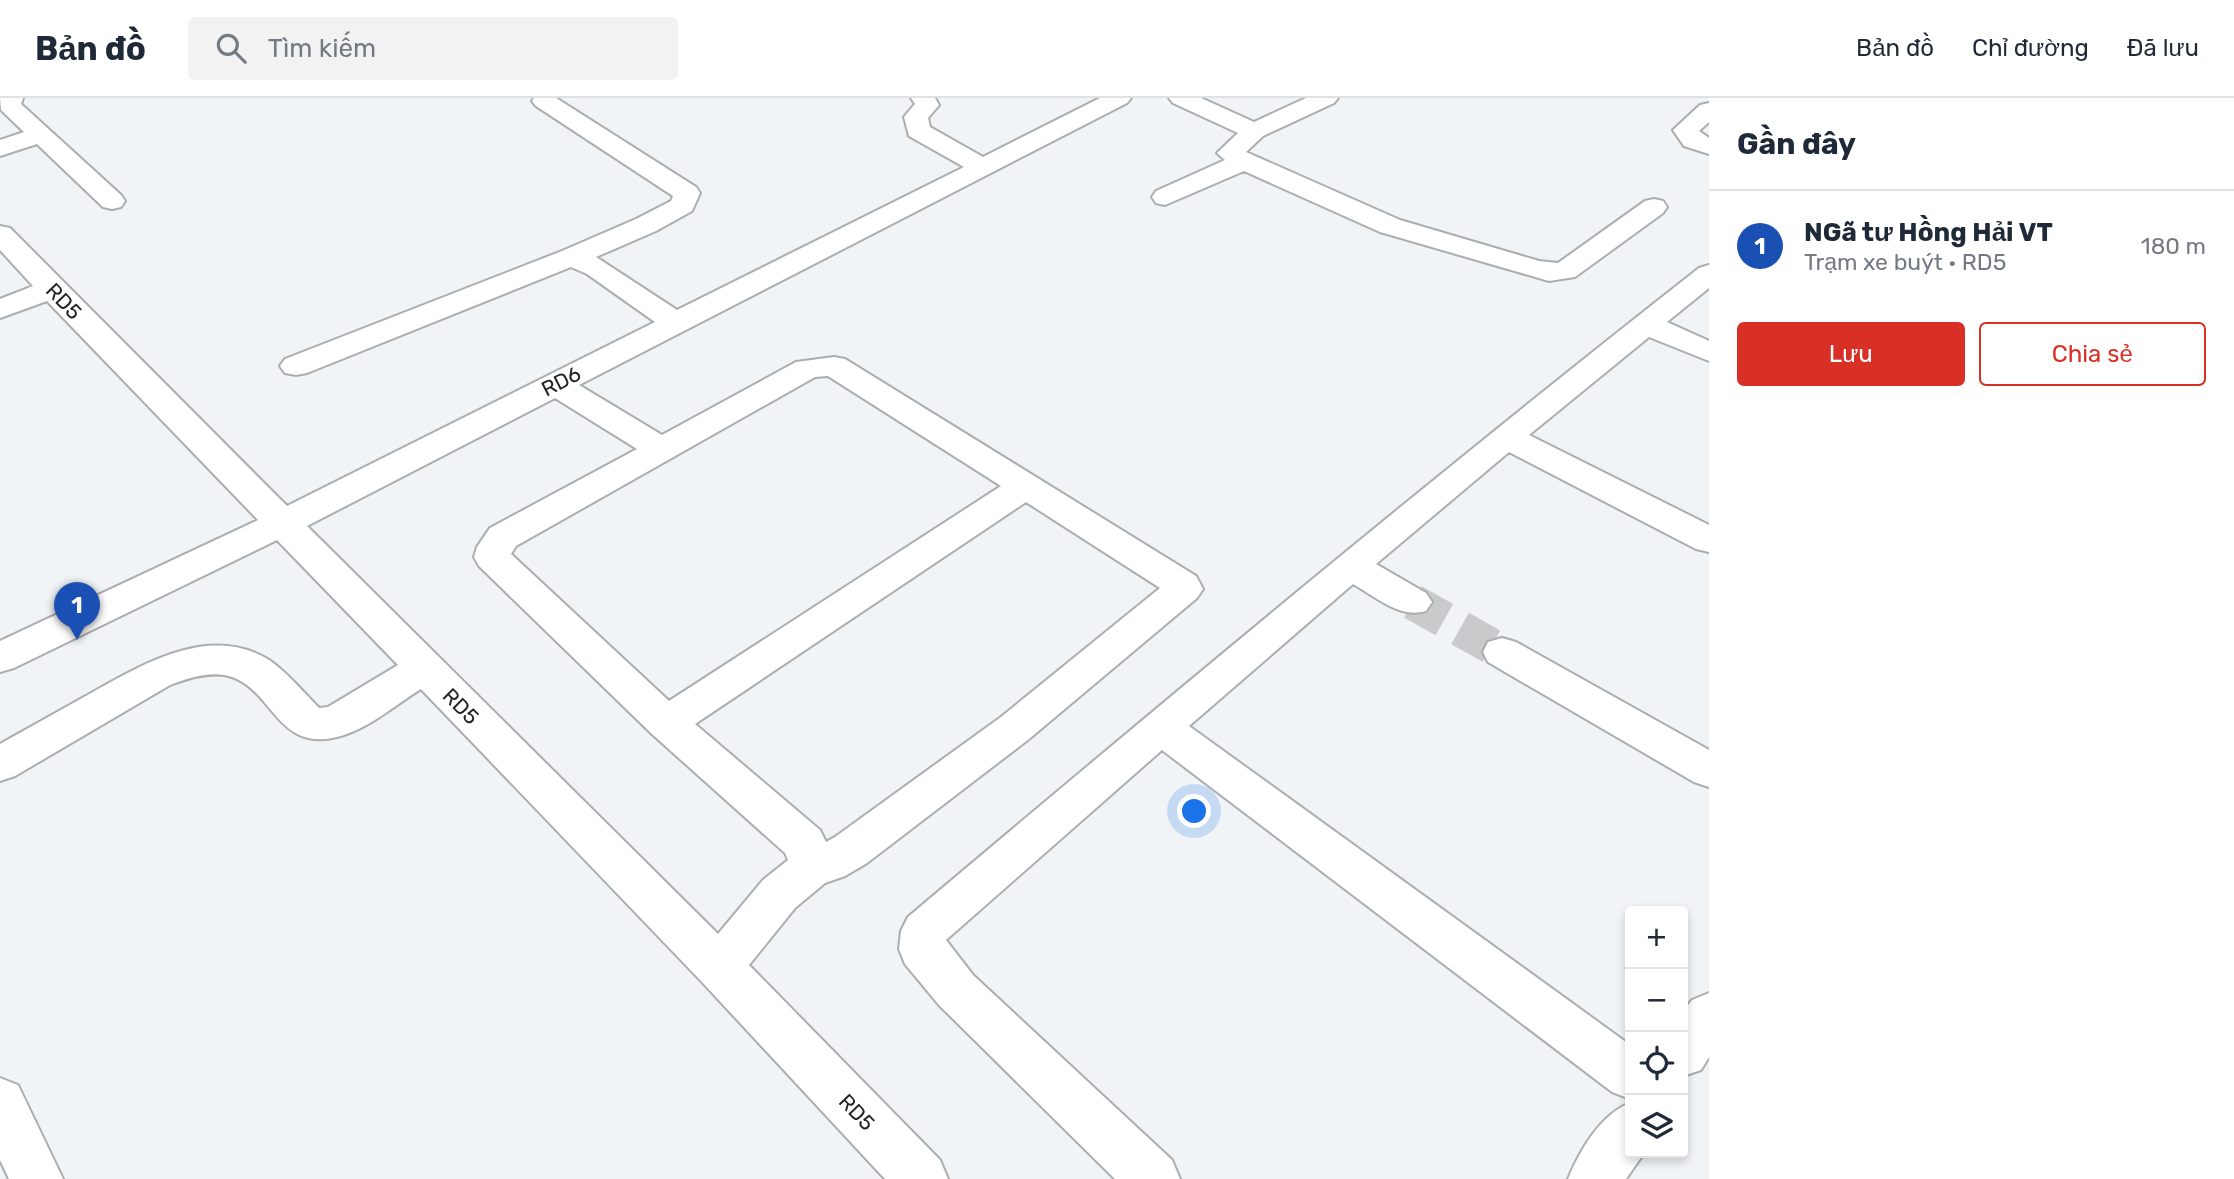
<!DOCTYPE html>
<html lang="vi">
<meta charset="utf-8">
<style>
:root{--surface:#fff;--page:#f2f2f3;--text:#1f2937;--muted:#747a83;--line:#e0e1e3;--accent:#d93025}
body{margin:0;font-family:Rubik,sans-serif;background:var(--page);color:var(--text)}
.controls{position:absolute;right:21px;bottom:21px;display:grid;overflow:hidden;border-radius:7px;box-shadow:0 4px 10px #0003}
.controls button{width:63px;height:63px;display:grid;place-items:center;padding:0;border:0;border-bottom:2px solid var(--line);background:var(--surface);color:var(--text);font:35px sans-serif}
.you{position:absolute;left:1195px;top:714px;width:24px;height:24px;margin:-18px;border:5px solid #fff;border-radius:50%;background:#1a73e8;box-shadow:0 0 0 10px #1a73e833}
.badge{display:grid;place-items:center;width:46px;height:46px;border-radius:50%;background:var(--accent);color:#fff;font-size:23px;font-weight:700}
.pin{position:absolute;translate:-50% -58px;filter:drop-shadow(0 2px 4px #0008)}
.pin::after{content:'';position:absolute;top:37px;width:24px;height:21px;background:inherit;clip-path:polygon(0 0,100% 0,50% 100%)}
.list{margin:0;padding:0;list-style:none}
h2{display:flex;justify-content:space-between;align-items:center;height:91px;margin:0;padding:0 28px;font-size:30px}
h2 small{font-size:23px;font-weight:400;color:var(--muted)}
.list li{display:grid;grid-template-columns:46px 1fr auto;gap:21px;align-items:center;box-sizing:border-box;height:112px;padding:0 28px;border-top:2px solid var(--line)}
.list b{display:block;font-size:26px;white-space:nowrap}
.list p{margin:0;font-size:23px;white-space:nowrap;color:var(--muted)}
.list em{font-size:23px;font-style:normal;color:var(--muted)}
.actions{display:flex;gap:14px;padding:21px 28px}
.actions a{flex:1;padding:16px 0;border:2px solid var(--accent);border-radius:7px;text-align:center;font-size:24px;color:var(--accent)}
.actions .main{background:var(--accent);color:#fff}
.icon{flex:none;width:38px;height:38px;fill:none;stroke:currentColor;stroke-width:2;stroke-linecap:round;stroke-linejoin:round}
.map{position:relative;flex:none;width:1709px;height:1081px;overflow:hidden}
header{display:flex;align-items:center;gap:42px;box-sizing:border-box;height:98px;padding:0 35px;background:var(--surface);border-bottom:2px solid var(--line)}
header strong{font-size:33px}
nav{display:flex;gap:38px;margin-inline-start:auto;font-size:24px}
.search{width:490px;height:63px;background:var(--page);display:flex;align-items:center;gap:18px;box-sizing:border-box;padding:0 24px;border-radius:7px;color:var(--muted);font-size:26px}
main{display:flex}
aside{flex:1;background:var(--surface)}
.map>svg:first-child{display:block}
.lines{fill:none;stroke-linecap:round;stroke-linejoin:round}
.minor-tunnel{stroke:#c8cacc;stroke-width:36;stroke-dasharray:36 18;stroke-linecap:butt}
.minor-casing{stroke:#abadaf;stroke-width:4}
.minor{fill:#fff;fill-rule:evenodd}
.labels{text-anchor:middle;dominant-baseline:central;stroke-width:7;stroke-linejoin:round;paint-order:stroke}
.street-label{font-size:21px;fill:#232425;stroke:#fff}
</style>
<header>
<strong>Bản đồ</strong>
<div class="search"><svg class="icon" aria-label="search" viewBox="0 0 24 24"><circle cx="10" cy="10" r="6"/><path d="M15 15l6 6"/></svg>Tìm kiếm</div>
<nav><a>Bản đồ</a><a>Chỉ đường</a><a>Đã lưu</a></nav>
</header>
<main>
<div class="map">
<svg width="1709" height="1081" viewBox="0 0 1709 1081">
<rect width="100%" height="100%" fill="#f1f4f6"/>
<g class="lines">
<path class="minor-tunnel" d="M1413,504L1502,554"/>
<defs>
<path id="minor" d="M0,0H23L21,6L121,97L125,103L121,109L112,111L103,109L37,46L0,58V42L24,34L1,12Z
M534,0H556L696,89L700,95L692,113L656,133L596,159L677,212L964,69L909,38L904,19L915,6L911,0H935L939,7L928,20L930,29L983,59L1100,0H1131L1127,5L579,287L662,337L796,264L834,259L845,261L1196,478L1203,491L1197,500L1029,641L867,765L845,778L825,785L795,810L749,867L940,1062L948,1081H885L702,884L421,591C395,607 367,632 337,639C278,654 273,593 232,579C213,572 188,580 170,587L15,678L0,683V646C28,630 56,615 84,599C138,569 208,524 269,562C287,574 304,595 319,610L328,609L398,567L277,442L14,570L0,574V543L258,422L47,203L0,220V201L33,188L0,152V128L10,130L287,408L655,224L587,176L571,169L307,275L296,277L285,275L280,268L285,261L562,153L636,121L671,103L673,98L536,8L532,3ZM828,278L1001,388L669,603L511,456L516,448L815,279ZM555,300L637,351L490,430L477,449L474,459L479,468L652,636L785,755L788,762L763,782L718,836L307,428ZM1026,404L1160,490L1001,619L835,739L826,744L820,732L695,626Z
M1169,0H1201L1254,24L1306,0H1338L1334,5L1263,38L1246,54L1400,122L1539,163L1558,165L1645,103L1654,101L1663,103L1667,109L1663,115L1575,179L1549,183L1380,134L1244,73L1165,107L1156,105L1152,99L1156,93L1225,62L1217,55L1238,35L1173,5Z
M1709,5V24L1699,33L1709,40V56L1684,48L1673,32L1700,7Z
M1709,167V190L1667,224L1709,243V263L1649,239L1529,337L1709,427V454L1696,451L1509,354L1376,466L1426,495L1432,504L1426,513C1400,521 1376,499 1353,486L1189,628L1630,947V1001L1612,994L1162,652L946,842L973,877L1172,1062L1180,1081H1115L939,907L905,866L899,851L901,833L908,819C1169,599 1430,381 1699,170Z
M1502,540L1516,544L1709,652V689L1694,684L1488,564L1483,554L1488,544Z
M1709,895V959L1701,972L1683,978V914L1692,902Z
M0,980L18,987L63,1081H9L0,1062Z
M1630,1005V1055H1644L1626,1081H1568C1580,1052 1601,1016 1630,1005Z"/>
</defs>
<use href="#minor" class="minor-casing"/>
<use href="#minor" class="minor"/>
</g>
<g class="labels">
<g class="street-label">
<text transform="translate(64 203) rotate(46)">RD5</text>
<text transform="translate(561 283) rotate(-27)">RD6</text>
<text transform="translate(461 608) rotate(45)">RD5</text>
<text transform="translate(857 1014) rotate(46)">RD5</text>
</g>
</g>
</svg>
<div class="controls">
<button>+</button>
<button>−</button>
<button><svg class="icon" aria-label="locate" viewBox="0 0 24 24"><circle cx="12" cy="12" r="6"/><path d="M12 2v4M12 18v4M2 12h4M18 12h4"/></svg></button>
<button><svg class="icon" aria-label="layers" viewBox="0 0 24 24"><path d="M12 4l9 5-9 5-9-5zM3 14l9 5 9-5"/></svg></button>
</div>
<div class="you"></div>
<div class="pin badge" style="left:77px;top:542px;background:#1a4fb4">1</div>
</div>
<aside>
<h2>Gần đây<small></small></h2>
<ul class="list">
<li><span class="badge" style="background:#1a4fb4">1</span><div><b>NGã tư Hồng Hải VT</b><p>Trạm xe buýt · RD5</p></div><em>180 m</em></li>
</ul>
<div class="actions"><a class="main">Lưu</a><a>Chia sẻ</a></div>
</aside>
</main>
